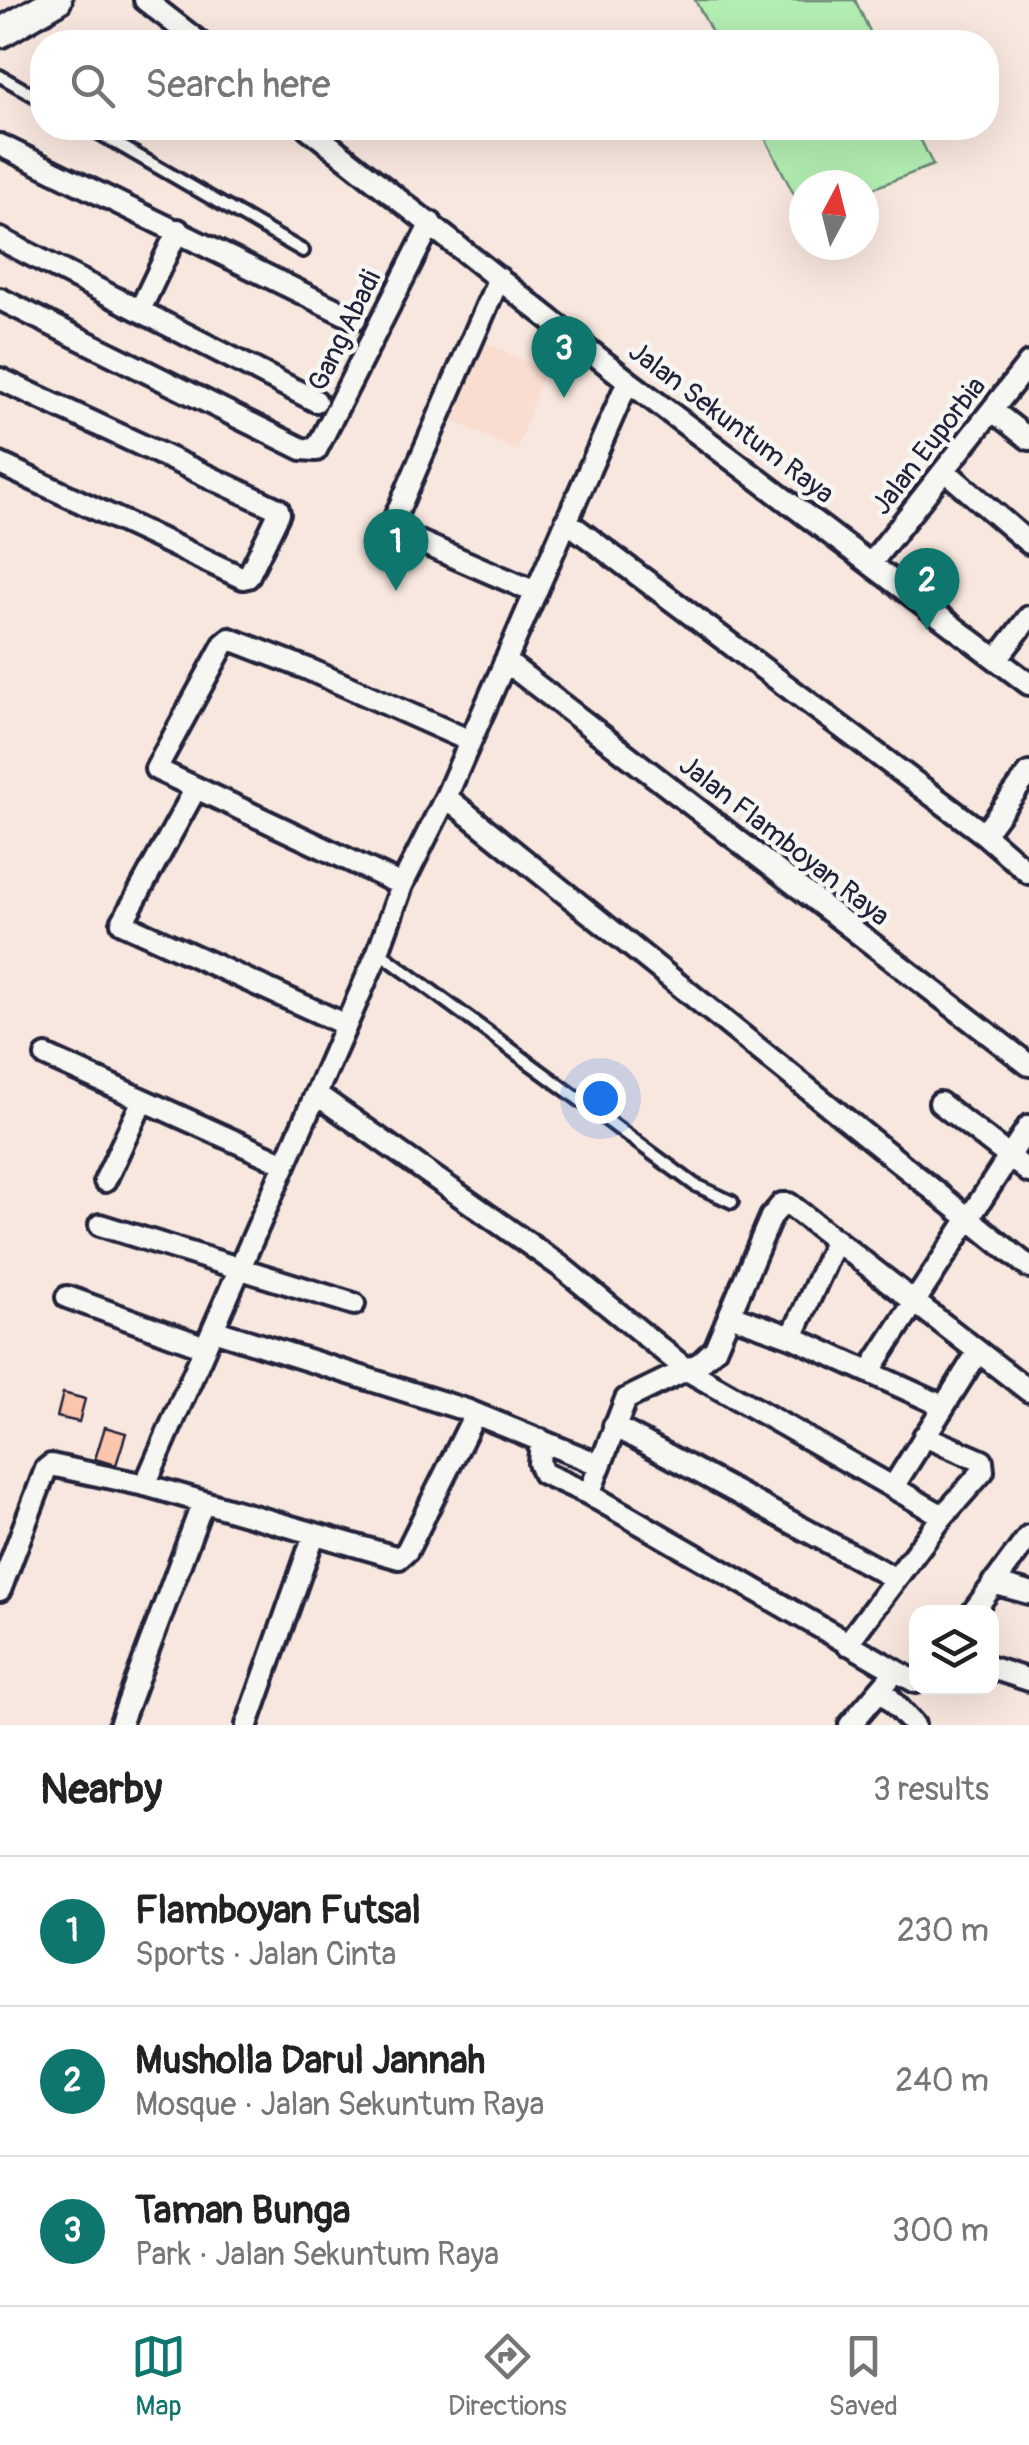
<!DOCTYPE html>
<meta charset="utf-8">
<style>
:root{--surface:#fff;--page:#f6f6f6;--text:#222;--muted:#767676;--line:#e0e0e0;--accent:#0f766e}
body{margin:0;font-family:Pangolin,sans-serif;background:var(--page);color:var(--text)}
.controls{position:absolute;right:30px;bottom:30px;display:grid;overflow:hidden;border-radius:20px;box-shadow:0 10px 40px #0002}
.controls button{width:90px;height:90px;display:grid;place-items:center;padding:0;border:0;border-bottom:2px solid var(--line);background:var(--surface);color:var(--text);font:50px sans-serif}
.compass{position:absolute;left:789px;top:170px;width:90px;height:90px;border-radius:50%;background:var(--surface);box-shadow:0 10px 40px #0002;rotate:7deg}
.you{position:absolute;left:600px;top:1098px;width:35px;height:35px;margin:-25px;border:8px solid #fff;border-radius:50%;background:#1a73e8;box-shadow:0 0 0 15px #1a73e833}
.badge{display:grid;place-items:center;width:65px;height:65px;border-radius:50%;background:var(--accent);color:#fff;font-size:32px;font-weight:700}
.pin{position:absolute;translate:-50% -82px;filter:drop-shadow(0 2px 5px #0008)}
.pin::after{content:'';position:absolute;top:52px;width:35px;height:30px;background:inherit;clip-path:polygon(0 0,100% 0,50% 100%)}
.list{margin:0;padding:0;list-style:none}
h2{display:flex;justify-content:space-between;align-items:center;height:130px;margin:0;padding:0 40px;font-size:42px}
h2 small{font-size:32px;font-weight:400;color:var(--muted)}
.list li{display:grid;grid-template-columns:65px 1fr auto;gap:30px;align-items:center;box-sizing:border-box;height:150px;padding:0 40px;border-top:2px solid var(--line)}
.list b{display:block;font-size:38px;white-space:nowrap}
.list p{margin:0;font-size:32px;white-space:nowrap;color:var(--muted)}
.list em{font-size:32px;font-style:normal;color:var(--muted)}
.icon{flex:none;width:55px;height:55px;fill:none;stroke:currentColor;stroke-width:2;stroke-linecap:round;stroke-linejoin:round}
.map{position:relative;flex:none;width:1029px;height:1725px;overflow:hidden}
.search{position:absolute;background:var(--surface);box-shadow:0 10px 40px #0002;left:30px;right:30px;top:30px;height:110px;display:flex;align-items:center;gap:25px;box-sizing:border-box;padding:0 35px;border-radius:40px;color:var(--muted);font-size:38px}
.sheet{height:580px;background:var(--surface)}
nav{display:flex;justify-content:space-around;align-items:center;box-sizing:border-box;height:140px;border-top:2px solid var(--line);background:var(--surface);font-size:28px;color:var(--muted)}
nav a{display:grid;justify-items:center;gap:5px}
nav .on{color:var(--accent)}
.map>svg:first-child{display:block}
.built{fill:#f9ddd0}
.green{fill:#b3eeb2;stroke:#6a8876;stroke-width:2.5}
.building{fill:#fbc5ae;stroke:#22223b;stroke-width:2.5}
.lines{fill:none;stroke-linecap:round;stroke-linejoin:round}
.service-casing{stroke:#22223b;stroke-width:18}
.minor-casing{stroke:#22223b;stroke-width:28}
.secondary-casing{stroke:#22223b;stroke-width:35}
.service{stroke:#f6f6f2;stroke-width:10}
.minor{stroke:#f6f6f2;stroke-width:20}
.secondary{stroke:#f6f6f2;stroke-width:28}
.labels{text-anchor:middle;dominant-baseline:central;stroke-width:9;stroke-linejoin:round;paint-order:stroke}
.street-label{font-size:28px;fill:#22223b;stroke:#f6f6f2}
</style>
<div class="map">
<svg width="1029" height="1725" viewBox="0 0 1029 1725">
<rect width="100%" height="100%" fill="#f8e7de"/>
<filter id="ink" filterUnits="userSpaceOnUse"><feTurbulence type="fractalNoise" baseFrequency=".01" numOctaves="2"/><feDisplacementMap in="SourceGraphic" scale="20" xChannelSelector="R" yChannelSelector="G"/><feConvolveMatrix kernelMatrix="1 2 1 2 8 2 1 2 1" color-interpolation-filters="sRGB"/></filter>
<g filter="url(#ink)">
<path class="built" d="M480,340L544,370L517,451L448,418Z"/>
<path class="green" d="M695,0H855L875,42H717Z
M760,128H915L933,165L864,192V185H804V214Z"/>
<path class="building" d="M63,1393L85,1399L79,1422L57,1417Z
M105,1427L126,1433L116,1465L95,1459Z"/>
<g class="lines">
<defs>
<path id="service" d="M0,76L42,100
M90,128L303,251
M379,952L695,1185L732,1202"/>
<path id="minor" d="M145,0L199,42
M308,128L628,381L1029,684
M0,145L355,319
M0,239L316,401
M499,278L390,529L535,592
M0,299L302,449L316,450L431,223
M140,310L178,230
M0,379L278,509L279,513L248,577L243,578L0,464
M993,411L1029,439
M945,471L1029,543
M566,521L984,834L1029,873
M871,563L1029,363
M997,659L1029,617
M505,661L1029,1065
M195,790L122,923L346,1025
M446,797L1029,1267
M984,834L1029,773
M402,885L156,769L224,644L230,639L308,669L470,741
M46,1056L285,1164
M316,1094L560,1266L687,1370L943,1516
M940,1103L1029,1172
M105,1181L142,1102
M100,1225L354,1304
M67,1297L205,1347
M730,1315L792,1337L943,1406
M213,1330L466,1410L598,1464
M792,1337L836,1240
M869,1372L1029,1126
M614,1426L896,1579
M541,1440L539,1463L543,1473L589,1494L896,1671
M145,1485L378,952L402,885L446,797L628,381
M893,1487L978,1352
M589,1494L626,1399L700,1363L715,1349L771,1217L782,1204H789L1029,1391
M993,1583L1029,1593
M0,1590L46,1469L51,1465L145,1485L399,1558L407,1551L475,1414
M973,1612L1029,1536
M847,1644L943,1516L983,1471L982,1461L924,1436
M992,1668L1029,1680
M883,1691L914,1725
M120,1725L203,1502
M247,1725L314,1535
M850,1725L896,1671L916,1682"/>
<path id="secondary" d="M0,33L57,0"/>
</defs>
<use href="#service" class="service-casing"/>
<use href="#minor" class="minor-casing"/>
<use href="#secondary" class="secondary-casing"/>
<use href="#service" class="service"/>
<use href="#minor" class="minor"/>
<use href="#secondary" class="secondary"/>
</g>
</g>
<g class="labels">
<g class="street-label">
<text transform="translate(345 331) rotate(-64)">Gang Abadi</text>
<text transform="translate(731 423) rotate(37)">Jalan Sekuntum Raya</text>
<text transform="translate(929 446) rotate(-52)">Jalan Euporbia</text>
<text transform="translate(784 841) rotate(38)">Jalan Flamboyan Raya</text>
</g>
</g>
</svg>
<div class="controls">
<button><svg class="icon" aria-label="layers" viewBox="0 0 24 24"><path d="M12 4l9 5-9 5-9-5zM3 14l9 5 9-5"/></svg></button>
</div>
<svg class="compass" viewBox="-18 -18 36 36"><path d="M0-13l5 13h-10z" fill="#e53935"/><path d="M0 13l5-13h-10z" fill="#767676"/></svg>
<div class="you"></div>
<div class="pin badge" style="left:396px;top:591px">1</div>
<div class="pin badge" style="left:927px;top:630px">2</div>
<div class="pin badge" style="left:564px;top:398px">3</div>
<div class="search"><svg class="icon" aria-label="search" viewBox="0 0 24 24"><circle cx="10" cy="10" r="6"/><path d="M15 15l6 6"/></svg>Search here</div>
</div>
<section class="sheet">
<h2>Nearby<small>3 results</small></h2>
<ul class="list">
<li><span class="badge">1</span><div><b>Flamboyan Futsal</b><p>Sports · Jalan Cinta</p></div><em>230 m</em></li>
<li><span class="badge">2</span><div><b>Musholla Darul Jannah</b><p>Mosque · Jalan Sekuntum Raya</p></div><em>240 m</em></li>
<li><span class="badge">3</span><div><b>Taman Bunga</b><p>Park · Jalan Sekuntum Raya</p></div><em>300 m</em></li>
</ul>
</section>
<nav>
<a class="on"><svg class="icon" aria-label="map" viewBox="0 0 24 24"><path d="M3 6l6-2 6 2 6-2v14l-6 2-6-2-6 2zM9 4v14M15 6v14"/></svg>Map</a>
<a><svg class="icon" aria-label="directions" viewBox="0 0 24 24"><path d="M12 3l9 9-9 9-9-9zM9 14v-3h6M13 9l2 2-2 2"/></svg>Directions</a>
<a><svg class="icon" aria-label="saved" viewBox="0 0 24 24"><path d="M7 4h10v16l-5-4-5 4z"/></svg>Saved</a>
</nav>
